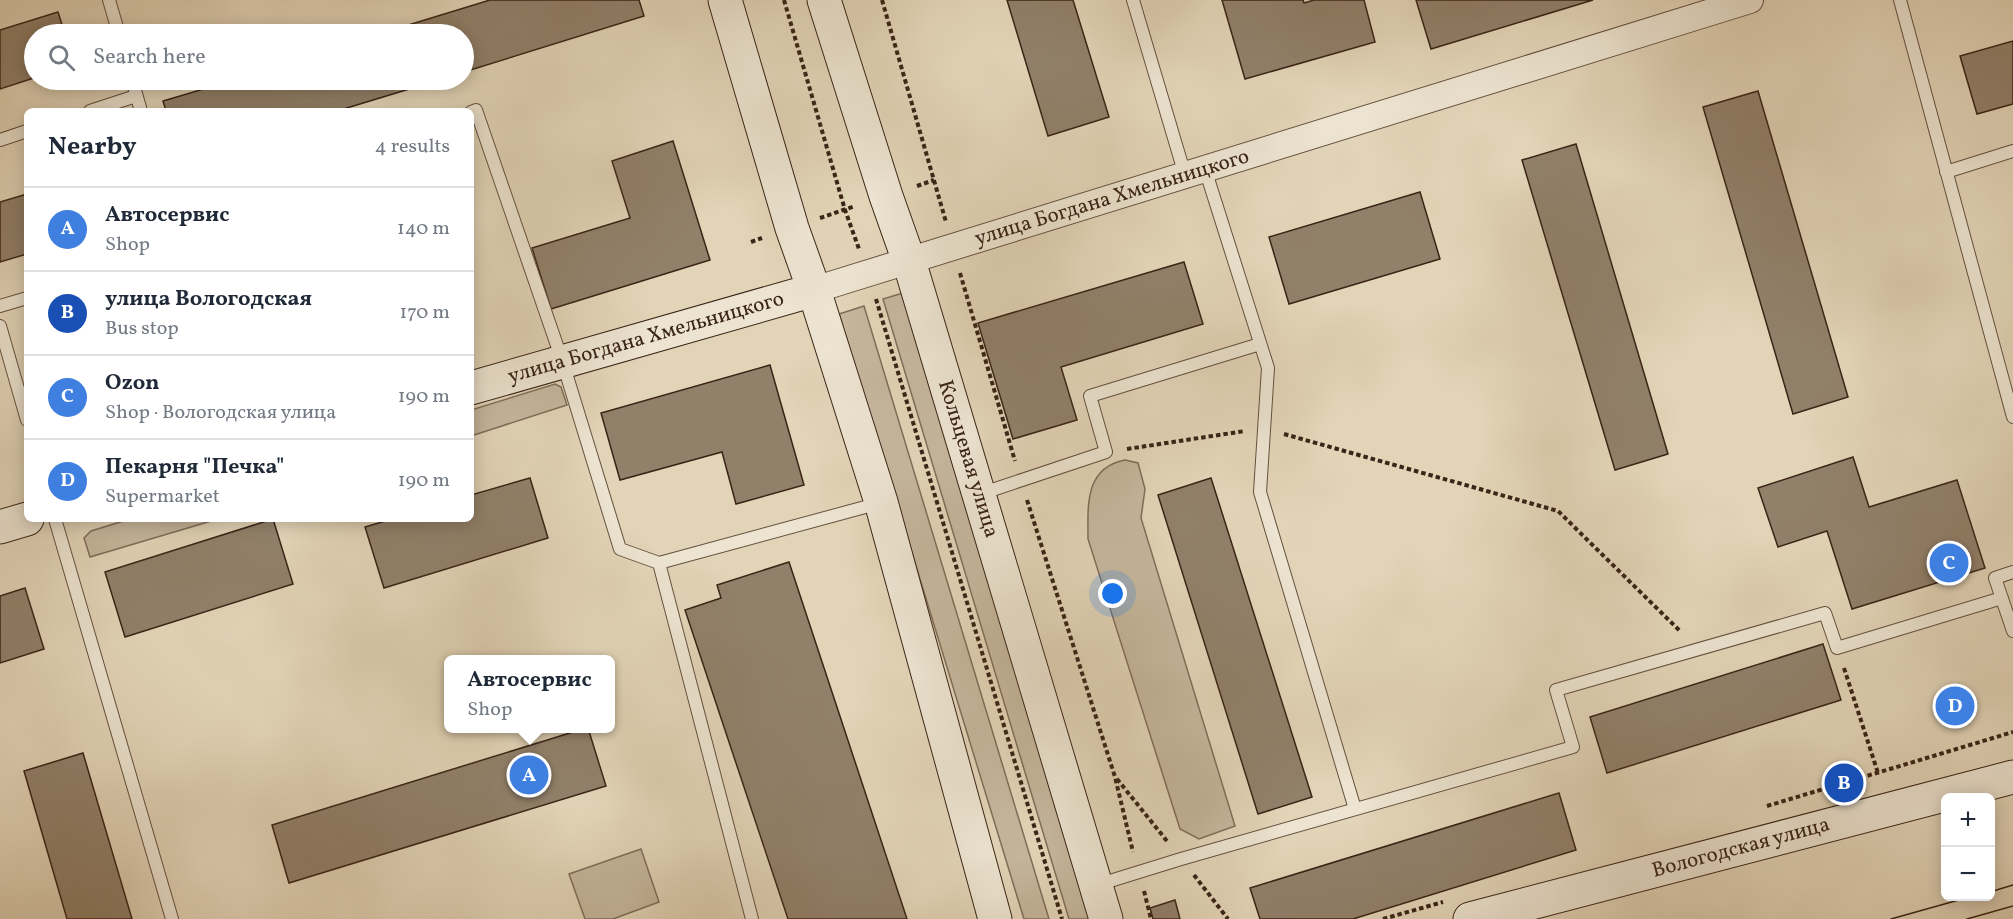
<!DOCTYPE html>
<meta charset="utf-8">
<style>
:root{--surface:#fff;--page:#f6f6f7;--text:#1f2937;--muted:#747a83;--line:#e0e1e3;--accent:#2563eb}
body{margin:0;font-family:Vollkorn,serif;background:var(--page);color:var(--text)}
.controls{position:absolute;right:18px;bottom:18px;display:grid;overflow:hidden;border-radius:9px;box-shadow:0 3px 15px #0003}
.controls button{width:54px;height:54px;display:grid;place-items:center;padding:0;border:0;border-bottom:2px solid var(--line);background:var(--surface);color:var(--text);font:30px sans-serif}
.you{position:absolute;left:1113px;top:594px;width:21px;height:21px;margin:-15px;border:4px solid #fff;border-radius:50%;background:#1a73e8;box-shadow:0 0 0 9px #1a73e833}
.badge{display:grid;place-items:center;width:39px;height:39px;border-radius:50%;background:var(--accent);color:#fff;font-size:20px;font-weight:700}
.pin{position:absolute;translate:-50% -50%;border:3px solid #fff;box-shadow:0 2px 6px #0006}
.popup{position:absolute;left:444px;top:655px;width:171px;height:78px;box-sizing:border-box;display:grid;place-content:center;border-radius:9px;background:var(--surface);filter:drop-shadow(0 2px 4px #0005);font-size:20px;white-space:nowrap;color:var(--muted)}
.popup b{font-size:22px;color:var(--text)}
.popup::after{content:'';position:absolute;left:50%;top:100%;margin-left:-12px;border:12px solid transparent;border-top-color:var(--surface)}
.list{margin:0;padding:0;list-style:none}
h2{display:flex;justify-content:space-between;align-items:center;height:78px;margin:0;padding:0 24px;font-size:26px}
h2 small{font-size:20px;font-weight:400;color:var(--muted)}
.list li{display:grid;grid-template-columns:39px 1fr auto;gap:18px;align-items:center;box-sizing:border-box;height:84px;padding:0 24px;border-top:2px solid var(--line)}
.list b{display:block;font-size:22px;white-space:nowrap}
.list p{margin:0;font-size:20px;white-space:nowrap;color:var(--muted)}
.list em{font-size:20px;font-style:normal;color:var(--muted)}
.icon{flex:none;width:33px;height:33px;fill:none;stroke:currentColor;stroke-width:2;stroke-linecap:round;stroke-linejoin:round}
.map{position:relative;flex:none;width:2013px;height:919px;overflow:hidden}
.search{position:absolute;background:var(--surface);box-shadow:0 3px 15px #0003;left:24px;top:24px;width:450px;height:66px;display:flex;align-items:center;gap:15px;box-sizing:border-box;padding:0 21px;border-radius:33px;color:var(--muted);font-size:22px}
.panel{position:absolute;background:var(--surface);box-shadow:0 3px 15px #0003;left:24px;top:108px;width:450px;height:414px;border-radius:9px}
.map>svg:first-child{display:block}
.green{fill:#c5b69c;stroke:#806d5a;stroke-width:1.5}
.building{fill:#91806a;stroke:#3a2417;stroke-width:1.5}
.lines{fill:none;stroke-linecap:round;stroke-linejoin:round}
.service-casing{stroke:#64503f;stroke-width:14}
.minor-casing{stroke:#64503f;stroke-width:28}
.secondary-casing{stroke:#3a2417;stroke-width:35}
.path{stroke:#3a2417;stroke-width:4;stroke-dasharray:4.5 3;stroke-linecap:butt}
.service{stroke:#ece3d0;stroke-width:12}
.minor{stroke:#ece3d0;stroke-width:26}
.secondary{stroke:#ece3d0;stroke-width:33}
.tram{stroke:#3a2417;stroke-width:1.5}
.labels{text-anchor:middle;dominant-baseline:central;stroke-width:4.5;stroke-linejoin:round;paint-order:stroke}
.street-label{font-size:21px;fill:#3a2417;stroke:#ece3d0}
</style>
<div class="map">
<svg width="2013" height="919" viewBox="0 0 2013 919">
<rect width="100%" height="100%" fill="#e2d4b7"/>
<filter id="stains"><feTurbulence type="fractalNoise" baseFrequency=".00333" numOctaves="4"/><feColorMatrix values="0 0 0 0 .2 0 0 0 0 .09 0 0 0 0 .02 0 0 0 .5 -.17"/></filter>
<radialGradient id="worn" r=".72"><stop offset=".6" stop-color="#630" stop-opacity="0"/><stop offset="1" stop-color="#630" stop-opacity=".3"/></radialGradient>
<path class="green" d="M903,293L1093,919H1069L883,299Z
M864,306L1049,919H1024L839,314Z
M555,384L561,387L567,405L471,436V410Z
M1125,460L1138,463L1145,489L1141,518L1235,826L1199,839L1180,829L1088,539C1088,506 1084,468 1125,460Z
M130,519H218L90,557L84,538L91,531Z
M641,849L659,902L613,919H585L569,874Z"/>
<path class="building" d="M490,0H639L644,16L464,72V34H379Z
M1007,0H1073L1109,117L1048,136Z
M1222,0H1303L1304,3L1314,0H1364L1375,42L1245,79Z
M1416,0H1593L1431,49Z
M58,12L65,34H34V78L0,89V30Z
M2013,41V104L1977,114L1960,56Z
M234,80H439L337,111H166L163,101Z
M1758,91L1848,397L1793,414L1703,107Z
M673,141L710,260L551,309L532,248L630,218L612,161Z
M1576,144L1668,454L1615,470L1522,160Z
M1420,192L1440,259L1289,304L1269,237Z
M27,194V254L0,262V202Z
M1184,262L1203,324L1061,367L1077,420L1013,439L978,323Z
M770,365L804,485L736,504L722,452L620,480L601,413Z
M1853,457L1869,507L1957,480L1985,568L1852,609L1827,531L1778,547L1758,488Z
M530,478L548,538L384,588L365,527L392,519H471V495Z
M1211,478L1312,797L1258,814L1158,495Z
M273,519L293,584L125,637L105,572Z
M789,562L907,919H788L685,610L721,598L717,585Z
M25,588L44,649L0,663V596Z
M1823,644L1841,700L1607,773L1590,717Z
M1966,690L1972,714L1945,722L1938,698Z
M586,728H588L606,786L289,883L272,825Z
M83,753L132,919H67L24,771Z
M1559,793L1576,850L1353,919H1260L1250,888Z
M1175,900L1180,919H1153L1150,908Z"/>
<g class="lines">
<defs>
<path id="service" d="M109,0L119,34
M1133,0L1185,175
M1900,0L2013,417
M132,80L141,111
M90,111L136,96
M471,112L476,110L562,360L620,549L659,563L880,503
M0,140L27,131
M1205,169L1268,368L1260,492L1355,809
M1946,172L2013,151
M0,306L27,298
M0,326L27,420
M980,494L1106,452L1090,396L1260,344
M55,519L172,919
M659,563L752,919
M2013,572L1995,578L2013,631
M1097,885L1181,859L1573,747L1556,690L1825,613L1837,648L2002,598"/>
<path id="minor" d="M814,290L1750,0"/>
<path id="secondary" d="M725,0L792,228L814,290L881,502L995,919
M824,0L886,196L909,261L1106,919
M471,388L814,290
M0,527L27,519
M1470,919L2013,777"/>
</defs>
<use href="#service" class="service-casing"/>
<use href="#minor" class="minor-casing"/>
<use href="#secondary" class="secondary-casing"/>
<path class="path" d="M784,0L845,210L859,249
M882,0L946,222
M917,186L934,180
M820,218L855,206
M751,242L762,238
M960,273L1015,461
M876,299L1062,919
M1284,434L1558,511L1681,632
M1127,449L1245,431
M1027,500L1115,777L1133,852
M1844,668L1878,773
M1117,779L1167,841
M1767,806L2013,732
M1194,875L1228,919
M1144,891L1151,919
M1383,919L1443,902"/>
<use href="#service" class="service"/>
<use href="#minor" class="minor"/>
<use href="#secondary" class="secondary"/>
<path class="tram" d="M1990,892L2013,885
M1891,919L1973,896
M1967,919L2013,906"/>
</g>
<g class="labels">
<g class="street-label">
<text transform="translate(1112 198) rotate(-17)">улица Богдана Хмельницкого</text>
<text transform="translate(646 338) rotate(-16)">улица Богдана Хмельницкого</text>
<text transform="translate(968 459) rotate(73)">Кольцевая улица</text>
<text transform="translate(1741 848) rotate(-15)">Вологодская улица</text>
</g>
</g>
<rect width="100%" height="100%" filter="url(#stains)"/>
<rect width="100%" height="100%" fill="url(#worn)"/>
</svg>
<div class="controls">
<button>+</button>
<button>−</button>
</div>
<div class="you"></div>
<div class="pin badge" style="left:529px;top:775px;background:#3f7fe0">A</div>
<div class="popup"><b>Автосервис</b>Shop</div>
<div class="pin badge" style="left:1844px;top:783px;background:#1a4fb4">B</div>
<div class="pin badge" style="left:1949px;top:563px;background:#3f7fe0">C</div>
<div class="pin badge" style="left:1955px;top:706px;background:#3f7fe0">D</div>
<div class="search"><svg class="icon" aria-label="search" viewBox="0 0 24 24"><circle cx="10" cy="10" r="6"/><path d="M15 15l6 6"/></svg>Search here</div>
<section class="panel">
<h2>Nearby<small>4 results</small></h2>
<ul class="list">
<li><span class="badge" style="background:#3f7fe0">A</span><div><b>Автосервис</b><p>Shop</p></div><em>140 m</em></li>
<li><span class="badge" style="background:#1a4fb4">B</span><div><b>улица Вологодская</b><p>Bus stop</p></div><em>170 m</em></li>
<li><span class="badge" style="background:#3f7fe0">C</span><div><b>Ozon</b><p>Shop · Вологодская улица</p></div><em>190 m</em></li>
<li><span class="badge" style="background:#3f7fe0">D</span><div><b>Пекарня &quot;Печка&quot;</b><p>Supermarket</p></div><em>190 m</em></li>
</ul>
</section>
</div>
